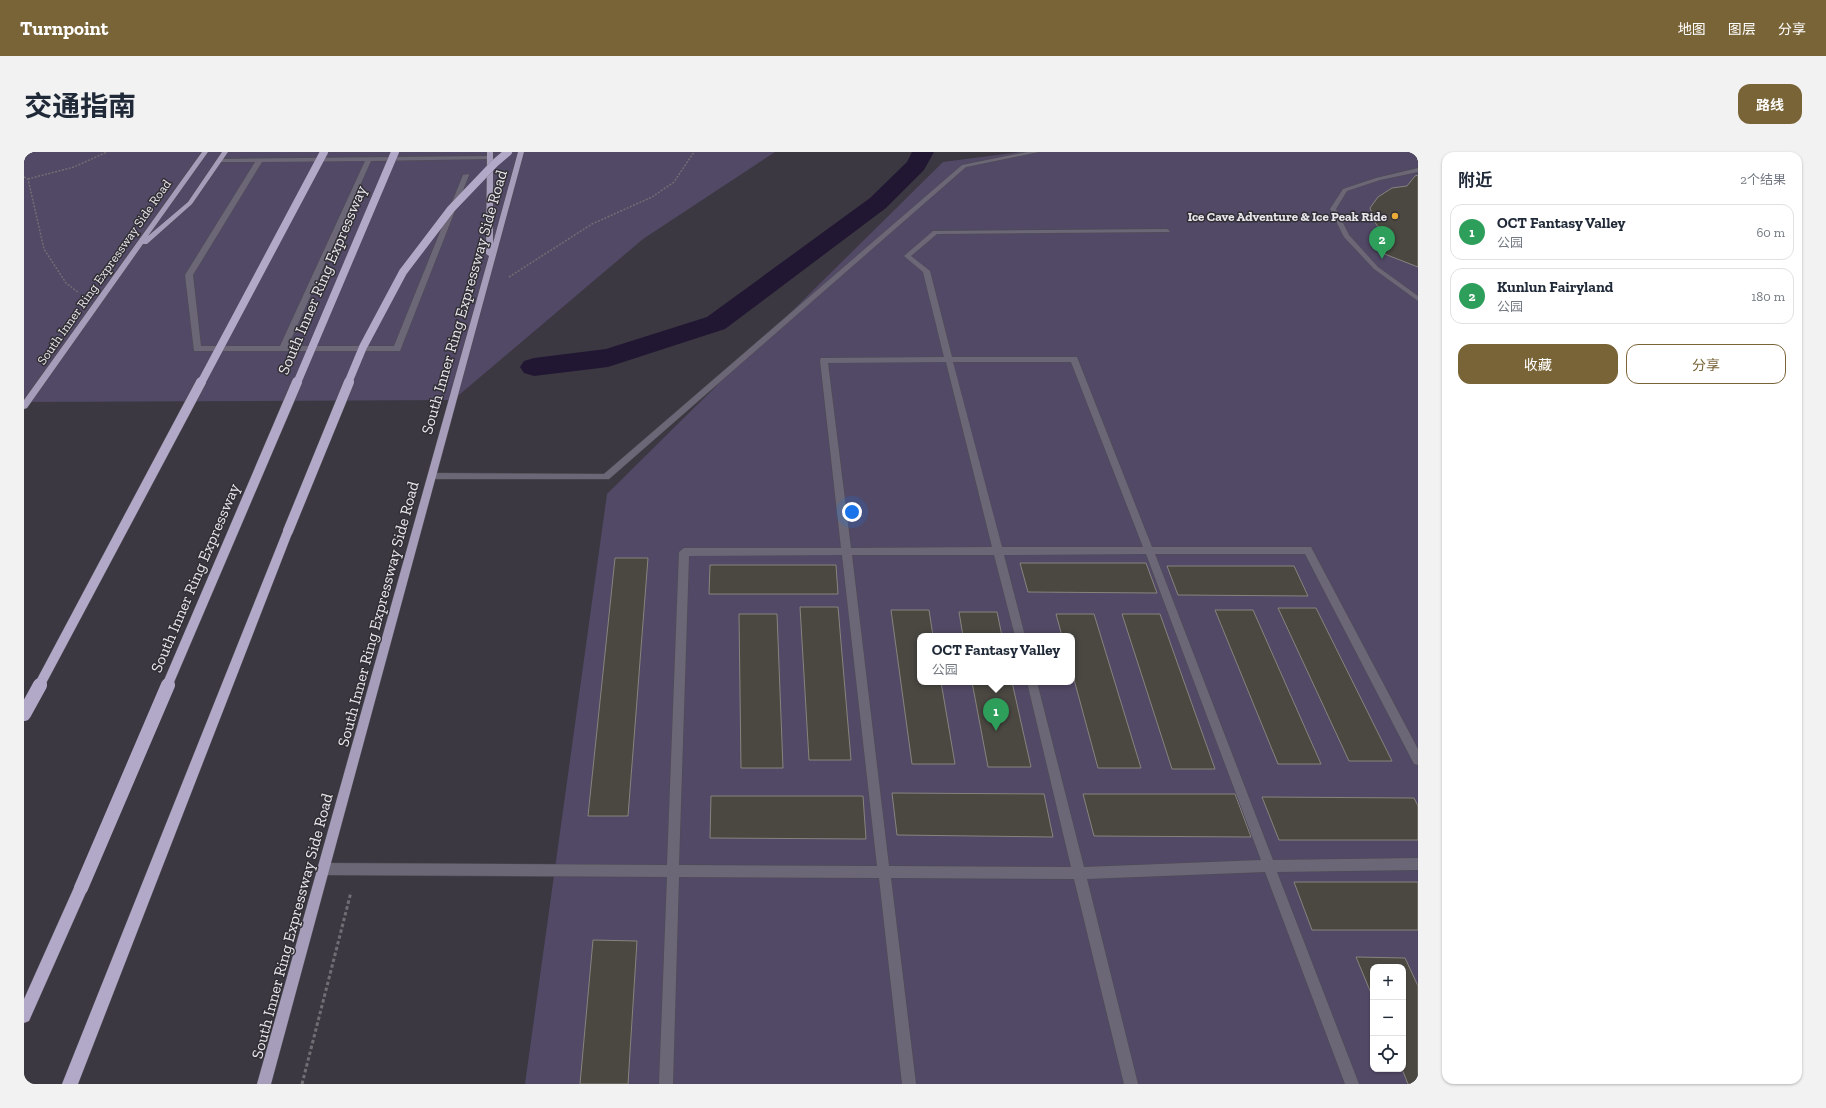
<!DOCTYPE html>
<html lang="zh">
<meta charset="utf-8">
<style>
:root{--surface:#fff;--page:#f2f2f3;--text:#1f2937;--muted:#747a83;--line:#e0e1e3;--accent:#796437}
body{margin:0;font-family:"Zilla Slab","Noto Sans SC",serif;background:var(--page);color:var(--text)}
.controls{position:absolute;right:12px;bottom:12px;display:grid;overflow:hidden;border-radius:8px;box-shadow:0 1px 3px #0004}
.controls button{width:36px;height:36px;display:grid;place-items:center;padding:0;border:0;border-bottom:1px solid var(--line);background:var(--surface);color:var(--text);font:20px sans-serif}
.you{position:absolute;left:828px;top:360px;width:14px;height:14px;margin:-10px;border:3px solid #fff;border-radius:50%;background:#1a73e8;box-shadow:0 0 0 6px #1a73e833}
.badge{display:grid;place-items:center;width:26px;height:26px;border-radius:50%;background:var(--accent);color:#fff;font-size:13px;font-weight:700}
.pin{position:absolute;translate:-50% -33px;filter:drop-shadow(0 1px 2px #0008)}
.pin::after{content:'';position:absolute;top:21px;width:14px;height:12px;background:inherit;clip-path:polygon(0 0,100% 0,50% 100%)}
.popup{position:absolute;left:893px;top:481px;width:158px;height:52px;box-sizing:border-box;display:grid;place-content:center;border-radius:8px;background:var(--surface);filter:drop-shadow(0 1px 3px #0005);font-size:13px;white-space:nowrap;color:var(--muted)}
.popup b{font-size:15px;color:var(--text)}
.popup::after{content:'';position:absolute;left:50%;top:100%;margin-left:-8px;border:8px solid transparent;border-top-color:var(--surface)}
.list{margin:0;padding:0;list-style:none}
h2{display:flex;justify-content:space-between;align-items:center;height:52px;margin:0;padding:0 16px;font-size:17px}
h2 small{font-size:13px;font-weight:400;color:var(--muted)}
.list li{display:grid;grid-template-columns:26px 1fr auto;gap:12px;align-items:center;box-sizing:border-box;height:56px;margin:0 8px 8px;padding:0 8px;border:1px solid var(--line);border-radius:12px}
.list b{display:block;font-size:15px;white-space:nowrap}
.list p{margin:0;font-size:13px;white-space:nowrap;color:var(--muted)}
.list em{font-size:13px;font-style:normal;color:var(--muted)}
.actions{display:flex;gap:8px;padding:12px 16px}
.actions a{flex:1;padding:9px 0;border:1px solid var(--accent);border-radius:12px;text-align:center;font-size:14px;color:var(--accent)}
.actions .main{background:var(--accent);color:#fff}
.icon{flex:none;width:22px;height:22px;fill:none;stroke:currentColor;stroke-width:2;stroke-linecap:round;stroke-linejoin:round}
.map{position:relative;flex:none;width:1394px;height:932px;overflow:hidden;border-radius:12px}
header{display:flex;align-items:center;gap:24px;box-sizing:border-box;height:56px;padding:0 20px;background:var(--accent);color:#fff}
header strong{font-size:19px}
nav{display:flex;gap:22px;margin-inline-start:auto;font-size:14px}
.intro{display:flex;align-items:center;justify-content:space-between;box-sizing:border-box;height:96px;padding:0 24px}
h1{margin:0;font-size:28px}
.button{padding:10px 18px;border-radius:12px;background:var(--accent);color:#fff;font-size:14px;font-weight:700}
main{display:flex;gap:24px;padding:0 24px}
aside{flex:1;background:var(--surface);border-radius:12px;box-shadow:0 1px 3px #0004}
.map>svg:first-child{display:block}
.built{fill:#3b3842;fill-rule:evenodd}
.green{fill:#524966;fill-rule:evenodd}
.lines{fill:none;stroke-linecap:round;stroke-linejoin:round}
.canal{fill:#211732;fill-rule:evenodd}
.building{fill:#4b4842;stroke:#87837d}
.service-casing{stroke:#4e4c52;stroke-width:1}
.primary-casing{stroke:#4e4c52;stroke-width:1}
.trunk-casing{stroke:#4e4c52;stroke-width:1}
.path-far1{stroke:#706e73;stroke-width:1.5;stroke-dasharray:2 1.5;stroke-linecap:butt}
.path{stroke:#706e73;stroke-width:3;stroke-dasharray:3.5 2.5;stroke-linecap:butt}
.service{fill:#6c6776;fill-rule:evenodd}
.primary{fill:#a69dbb;fill-rule:evenodd}
.trunk{fill:#b2a8c8;fill-rule:evenodd}
.trunk-bridge-far2-casing{stroke:#4e4c52;stroke-width:8;stroke-linecap:butt}
.trunk-bridge-far1-casing{stroke:#4e4c52;stroke-width:11;stroke-linecap:butt}
.trunk-bridge-casing{stroke:#4e4c52;stroke-width:14;stroke-linecap:butt}
.trunk-bridge-far2{stroke:#b2a8c8;stroke-width:8}
.trunk-bridge-far1{stroke:#b2a8c8;stroke-width:10}
.trunk-bridge{stroke:#b2a8c8;stroke-width:14}
.poi-dot{fill:#e8ab37;stroke:#312f35;stroke-width:1.5}
.labels{text-anchor:middle;dominant-baseline:central;stroke-width:3;stroke-linejoin:round;paint-order:stroke}
.far-poi-label{font-size:13px;font-weight:bold;fill:#e9e7eb;stroke:#312f35;text-anchor:end}
.far-street-label{font-size:13px;fill:#e9e7eb;stroke:#312f35}
.street-label{font-size:16px;fill:#e9e7eb;stroke:#312f35}
</style>
<header>
<strong>Turnpoint</strong>
<nav><a>地图</a><a>图层</a><a>分享</a></nav>
</header>
<div class="intro"><h1>交通指南</h1><a class="button">路线</a></div>
<main>
<div class="map">
<svg width="1394" height="932" viewBox="0 0 1394 932">
<rect width="100%" height="100%" fill="#312f35"/>
<path class="built" d="M0,0H1394V932H0ZM896,484H1048V530H896ZM1349,815H1379V917H1349Z"/>
<path class="green" d="M0,0H751L619,87L429,248L0,250Z
M995,0H1394V932H501L583,342L919,10ZM896,484H1048V530H896ZM1349,815H1379V917H1349Z"/>
<g class="lines">
<path class="canal" d="M888,0H910L900,18L862,56L701,177L584,215L510,224L500,221L496,215L500,209L510,206L582,197L683,165L846,46L883,10Z"/>
</g>
<path class="building" d="M1394,23V115L1358,101L1348,90L1350,86L1363,85L1352,72L1346,56L1354,45L1368,36L1383,34L1391,24Z
M591,406H624L604,664H564Z
M996,411H1122L1133,441L1004,440Z
M686,413H812L814,442H685Z
M1143,414H1270L1284,444L1154,443Z
M776,455H814L827,608H785Z
M1254,456H1292L1368,609H1325Z
M867,458H905L909,484H896V530H917L931,612H888Z
M1191,458H1229L1297,612H1254Z
M935,460H973L978,484H939Z
M715,462H753L759,616H717Z
M1032,462H1070L1117,616H1074L1048,520V484H1038Z
M1098,462H1136L1191,617H1148Z
M948,530H988L1007,615H964Z
M868,641L1020,642L1029,685L873,683Z
M1059,642H1211L1227,685L1070,684Z
M687,644H839L842,687L686,686Z
M1238,645L1390,646L1394,654V688H1255Z
M1270,730H1394V778H1288Z
M569,788L613,789L604,932H556Z
M1332,805L1381,806L1394,834V932H1384L1378,917L1379,815H1349V846Z"/>
<g class="lines">
<defs>
<path id="service" d="M1003,0H1015L942,15L585,327H408L404,324L408,321L580,322L938,13Z
M466,4L468,5V7L347,9L264,194H370L439,23L444,22L445,23L376,199H170L161,123L231,10H195L193,9V7ZM341,9L256,194H177L169,123L238,10Z
M1394,16V20L1356,28L1323,39L1312,57L1325,83L1354,115L1394,144V149L1350,117L1320,85L1306,57L1319,37L1352,26Z
M1143,77L1146,79L1145,80L913,82L887,104L906,119L928,205H1053L1128,395H1287L1394,597V613L1390,612L1281,402H1131L1249,708L1394,706V718L1253,720L1335,932H1321L1241,720L1063,727L1114,932H1100L1050,727L867,726L892,932H878L855,726L655,725L649,932H635L643,725L299,723L295,721L293,717L295,713L299,711L643,713L655,400L660,396H817L796,208L797,206L920,205L899,120L880,104L909,79ZM922,210L968,395L827,396L804,211ZM929,210H1047L1119,395H978ZM1122,402L1237,708L1060,715L1013,530H1003L1047,715L865,714L828,403H970L991,484H1001L980,403ZM818,403L853,714L655,713L665,404Z"/>
<path id="primary" d="M178,0H184L124,84L164,50L198,0H204L168,52L123,92H119L3,256L0,257V248Z
M463,0H469V91L494,0H500L247,932H233L465,104L462,102Z"/>
<path id="trunk" d="M264,375L268,376L269,379L54,932H38L259,379L260,376Z
M57,729L62,731L64,736L5,869L0,871V847L52,731Z"/>
</defs>
<use href="#service" class="service-casing"/>
<use href="#primary" class="primary-casing"/>
<use href="#trunk" class="trunk-casing"/>
<path class="path-far1" d="M0,25L4,27L20,97L42,131L55,141
M4,27L50,15L83,0
M485,125L568,72L628,45L650,30L670,0"/>
<path class="path" d="M278,932L327,740"/>
<use href="#service" class="service"/>
<use href="#primary" class="primary"/>
<use href="#trunk" class="trunk"/>
<defs>
<path id="trunk-bridge-far2" d="M177,231L300,0
M273,231L371,0
M324,231L339,195L379,120L427,57L471,11L484,0"/>
<path id="trunk-bridge-far1" d="M264,379L325,230
M15,534L177,230
M143,534L273,230"/>
<path id="trunk-bridge" d="M0,562L16,533
M57,736L144,533"/>
</defs>
<use href="#trunk-bridge-far2" class="trunk-bridge-far2-casing"/>
<use href="#trunk-bridge-far1" class="trunk-bridge-far1-casing"/>
<use href="#trunk-bridge" class="trunk-bridge-casing"/>
<use href="#trunk-bridge-far2" class="trunk-bridge-far2"/>
<use href="#trunk-bridge-far1" class="trunk-bridge-far1"/>
<use href="#trunk-bridge" class="trunk-bridge"/>
</g>
<circle class="poi-dot" cx="1371" cy="64" r="4"/>
<g class="labels">
<g class="far-poi-label">
<text x="1363" y="64">Ice Cave Adventure &amp; Ice Peak Ride</text>
</g>
<g class="far-street-label">
<text transform="translate(80 120) rotate(-55)">South Inner Ring Expressway Side Road</text>
</g>
<g class="street-label">
<text transform="translate(298 128) rotate(-67)">South Inner Ring Expressway</text>
<text transform="translate(440 150) rotate(-74)">South Inner Ring Expressway Side Road</text>
<text transform="translate(171 426) rotate(-67)">South Inner Ring Expressway</text>
<text transform="translate(354 462) rotate(-75)">South Inner Ring Expressway Side Road</text>
<text transform="translate(268 774) rotate(-75)">South Inner Ring Expressway Side Road</text>
</g>
</g>
</svg>
<div class="controls">
<button>+</button>
<button>−</button>
<button><svg class="icon" aria-label="locate" viewBox="0 0 24 24"><circle cx="12" cy="12" r="6"/><path d="M12 2v4M12 18v4M2 12h4M18 12h4"/></svg></button>
</div>
<div class="you"></div>
<div class="pin badge" style="left:972px;top:579px;background:#2e9e5b">1</div>
<div class="popup"><b>OCT Fantasy Valley</b>公园</div>
<div class="pin badge" style="left:1358px;top:107px;background:#2e9e5b">2</div>
</div>
<aside>
<h2>附近<small>2个结果</small></h2>
<ul class="list">
<li><span class="badge" style="background:#2e9e5b">1</span><div><b>OCT Fantasy Valley</b><p>公园</p></div><em>60 m</em></li>
<li><span class="badge" style="background:#2e9e5b">2</span><div><b>Kunlun Fairyland</b><p>公园</p></div><em>180 m</em></li>
</ul>
<div class="actions"><a class="main">收藏</a><a>分享</a></div>
</aside>
</main>
